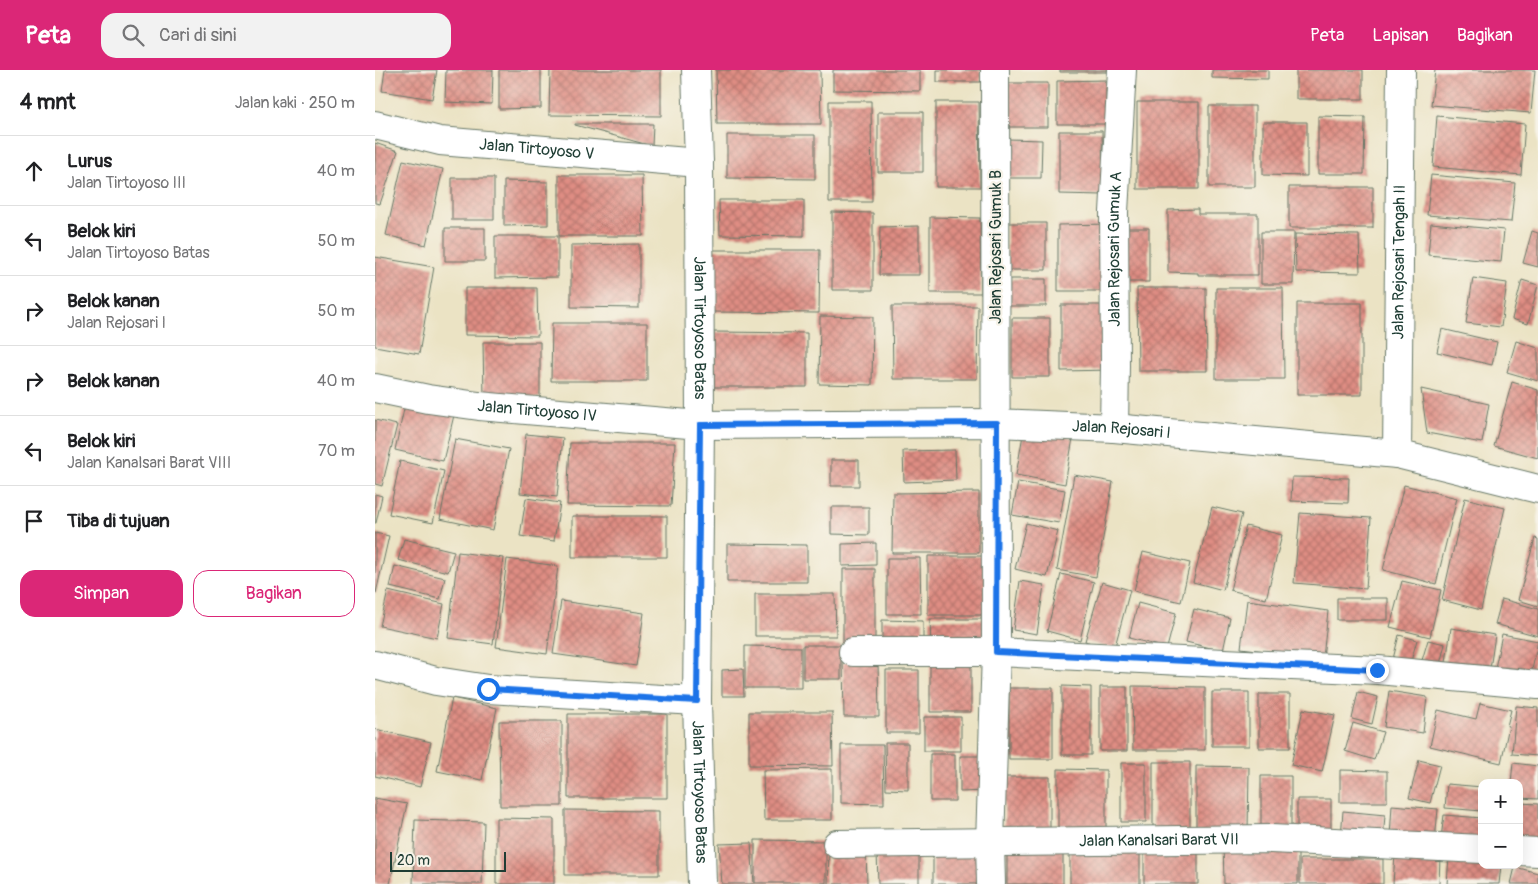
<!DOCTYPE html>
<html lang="id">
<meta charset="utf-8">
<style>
:root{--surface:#fff;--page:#f2f2f2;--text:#202124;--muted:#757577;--line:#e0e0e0;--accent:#db2777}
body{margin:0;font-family:Pangolin,sans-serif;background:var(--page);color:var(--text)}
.controls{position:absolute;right:15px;bottom:15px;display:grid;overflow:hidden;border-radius:10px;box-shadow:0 5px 20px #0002}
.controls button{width:45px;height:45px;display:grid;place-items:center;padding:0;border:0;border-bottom:1px solid var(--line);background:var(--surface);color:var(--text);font:25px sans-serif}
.scale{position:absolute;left:15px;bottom:12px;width:116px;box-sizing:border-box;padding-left:5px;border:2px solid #1f3d34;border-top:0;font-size:14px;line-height:18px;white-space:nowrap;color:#1f3d34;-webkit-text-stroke:4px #f7f3e8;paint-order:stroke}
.stop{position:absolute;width:15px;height:15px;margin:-11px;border:4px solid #1a73e8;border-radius:50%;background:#fff}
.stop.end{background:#1a73e8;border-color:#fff;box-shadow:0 1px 5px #0008}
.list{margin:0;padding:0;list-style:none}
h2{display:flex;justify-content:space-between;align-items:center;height:65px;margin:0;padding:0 20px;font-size:21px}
h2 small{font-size:16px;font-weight:400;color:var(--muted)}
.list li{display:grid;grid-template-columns:32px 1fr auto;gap:15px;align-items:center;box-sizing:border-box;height:70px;padding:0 20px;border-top:1px solid var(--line)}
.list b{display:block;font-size:19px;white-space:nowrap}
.list p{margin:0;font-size:16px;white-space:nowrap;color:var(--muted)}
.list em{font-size:16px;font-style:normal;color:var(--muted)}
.actions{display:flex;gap:10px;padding:15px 20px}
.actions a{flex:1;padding:11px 0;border:1px solid var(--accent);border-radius:15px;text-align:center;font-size:18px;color:var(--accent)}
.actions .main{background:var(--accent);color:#fff}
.icon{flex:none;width:28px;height:28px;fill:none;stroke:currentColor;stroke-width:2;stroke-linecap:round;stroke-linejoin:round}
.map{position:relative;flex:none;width:1163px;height:814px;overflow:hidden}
header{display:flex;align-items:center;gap:30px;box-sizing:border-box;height:70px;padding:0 25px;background:var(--accent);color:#fff}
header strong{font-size:24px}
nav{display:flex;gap:28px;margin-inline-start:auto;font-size:18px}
.search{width:350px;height:45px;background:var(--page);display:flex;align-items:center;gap:12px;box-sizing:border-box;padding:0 18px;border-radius:15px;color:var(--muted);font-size:19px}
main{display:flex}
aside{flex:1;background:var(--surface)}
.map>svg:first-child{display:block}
.building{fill:url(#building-cross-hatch)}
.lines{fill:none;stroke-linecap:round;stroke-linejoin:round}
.minor-casing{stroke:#676;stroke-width:30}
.minor{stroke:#fff;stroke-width:28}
.route{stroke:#1a73e8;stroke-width:6}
.labels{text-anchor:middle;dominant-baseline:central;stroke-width:4.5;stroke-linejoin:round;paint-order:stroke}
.street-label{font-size:16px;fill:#1f3d34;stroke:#f7f3e8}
</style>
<header>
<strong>Peta</strong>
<div class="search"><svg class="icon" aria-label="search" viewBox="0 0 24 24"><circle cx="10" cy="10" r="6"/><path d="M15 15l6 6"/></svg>Cari di sini</div>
<nav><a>Peta</a><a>Lapisan</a><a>Bagikan</a></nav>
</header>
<main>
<aside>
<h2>4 mnt<small>Jalan kaki · 250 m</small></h2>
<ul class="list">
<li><svg class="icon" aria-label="ahead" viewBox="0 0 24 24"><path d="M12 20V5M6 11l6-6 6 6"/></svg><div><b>Lurus</b><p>Jalan Tirtoyoso III</p></div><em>40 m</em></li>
<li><svg class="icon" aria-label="left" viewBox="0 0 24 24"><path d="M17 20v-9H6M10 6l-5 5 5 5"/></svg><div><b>Belok kiri</b><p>Jalan Tirtoyoso Batas</p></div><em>50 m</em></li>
<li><svg class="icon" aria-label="right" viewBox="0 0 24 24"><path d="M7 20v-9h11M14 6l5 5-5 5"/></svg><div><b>Belok kanan</b><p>Jalan Rejosari I</p></div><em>50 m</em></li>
<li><svg class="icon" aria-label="right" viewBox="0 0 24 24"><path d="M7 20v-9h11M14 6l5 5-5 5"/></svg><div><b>Belok kanan</b></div><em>40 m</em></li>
<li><svg class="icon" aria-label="left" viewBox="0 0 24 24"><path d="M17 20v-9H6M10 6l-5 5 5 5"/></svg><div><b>Belok kiri</b><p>Jalan Kanalsari Barat VIII</p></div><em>70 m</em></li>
<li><svg class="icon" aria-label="arrive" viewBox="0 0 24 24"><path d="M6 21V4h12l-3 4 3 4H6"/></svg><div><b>Tiba di tujuan</b></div></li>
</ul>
<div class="actions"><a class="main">Simpan</a><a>Bagikan</a></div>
</aside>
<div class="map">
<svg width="1163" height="814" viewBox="0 0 1163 814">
<defs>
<pattern id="building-cross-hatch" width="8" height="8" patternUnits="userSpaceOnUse" patternTransform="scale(1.25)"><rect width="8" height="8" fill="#df8d83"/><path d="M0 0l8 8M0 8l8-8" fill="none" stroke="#b4746c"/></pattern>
</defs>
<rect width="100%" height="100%" fill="#f7f3e8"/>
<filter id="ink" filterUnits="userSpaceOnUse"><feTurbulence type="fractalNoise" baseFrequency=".02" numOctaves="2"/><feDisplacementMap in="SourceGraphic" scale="10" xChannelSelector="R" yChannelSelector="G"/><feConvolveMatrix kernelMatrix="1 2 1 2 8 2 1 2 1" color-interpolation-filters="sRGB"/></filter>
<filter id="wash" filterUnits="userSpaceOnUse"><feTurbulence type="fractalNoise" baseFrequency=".0096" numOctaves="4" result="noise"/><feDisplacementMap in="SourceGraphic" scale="20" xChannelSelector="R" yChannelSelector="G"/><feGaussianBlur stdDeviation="1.12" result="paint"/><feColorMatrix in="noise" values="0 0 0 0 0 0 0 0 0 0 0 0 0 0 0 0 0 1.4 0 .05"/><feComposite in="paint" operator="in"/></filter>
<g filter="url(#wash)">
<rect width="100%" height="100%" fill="#ebe3c4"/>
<g id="blocks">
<path class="building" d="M10,0H62L57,29L7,21Z
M71,0H118L117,34L70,32Z
M124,0H166V38L124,39Z
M175,0H286V46L174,45Z
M341,0H445L446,54H342Z
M458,0H545V21L458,20Z
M562,0H606V12H562Z
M685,0H734V2H685Z
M837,0H893V9L837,8Z
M921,0H988V29H921Z
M1060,0H1160L1156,43L1056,35Z
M731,10V54H682V11Z
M629,13H673V57H629Z
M454,31H496L497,132H454Z
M561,32H604L605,117H561Z
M762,32H824V119H762Z
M834,36H880V117H834Z
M503,42H548V102H503Z
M943,46L990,47L989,104H943Z
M1062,46L1150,54L1146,105L1058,97Z
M888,52H932V106L888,105Z
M200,54H278L277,76L200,55Z
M684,61H727L728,125L684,124Z
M352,65H440V109L352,108Z
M633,69L667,70L666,108H634Z
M0,73L23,81L5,134L0,133Z
M28,90L68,99L51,175L11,165Z
M184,105H267L268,166H184Z
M1056,105L1140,113L1136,152L1052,145Z
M77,108H119V150H77Z
M129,111L173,112V155L129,156Z
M914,117H998V158H914Z
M344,130H429V166L345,165Z
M823,139V144H883V205H823V203L793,202V140Z
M457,142L498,143V220H457Z
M555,147L605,148L606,223H555Z
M632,153H671V200H632Z
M1056,153L1129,160L1126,192L1053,185Z
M735,154V221H683V155Z
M544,156V205H504L505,157Z
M70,158H110V191H70Z
M741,158H774V212H741Z
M1157,161L1163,163V197L1148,193Z
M886,162H919L918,214H886Z
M920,164L984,165L985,203L921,202Z
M120,166H183V207L120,208Z
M264,174V238L196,237V175Z
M335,180H445L444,243L336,242Z
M0,187L59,197L44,284L0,276Z
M1098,208L1132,213L1126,257L1091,253Z
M632,209H671V236H632Z
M1147,210L1163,215L1153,254L1137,249Z
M90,218H162L163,266L90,265Z
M762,218H831L832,301H763Z
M841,218H908L909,309H841Z
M922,233H987V325H922Z
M686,235H736V300L686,301Z
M517,236H603L602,309H518Z
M445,246L498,247L497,315L444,314Z
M637,248H675V307H637Z
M177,253H272V311H176Z
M1067,259L1122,272L1117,295L1062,282Z
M339,262L432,263V317H339Z
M1141,271L1163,278V311L1132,302Z
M108,272H165V328H109Z
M1137,312L1163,320V388L1119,376Z
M1046,319L1114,334L1107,373L1052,363Z
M31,330L80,341L68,391L20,380Z
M0,350L22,355L7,416L0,414Z
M649,359L698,368L690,414L641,405Z
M151,364L188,368L182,427L145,423Z
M80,369L134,379L118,460L65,449Z
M195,373H300L296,436L192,435Z
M580,380L581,410L529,412L528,381Z
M456,390H484V416H456Z
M25,391L69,401L58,453L14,444Z
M699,405L738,412L721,507L682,500Z
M917,407L974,408L973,433L916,431Z
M643,412L690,420L684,453L637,445Z
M1029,415L1082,428L1061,514L1008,500Z
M604,422V483H517L518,423Z
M0,424L7,426L1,453H0Z
M151,428L185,433L179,471L145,466Z
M1090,428L1130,438L1106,540L1067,530Z
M456,437H494V465L456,464Z
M837,437L867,444L848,520L818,512Z
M925,443L996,448L991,519L919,513Z
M197,446H292V487H197Z
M651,453L683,461L672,507L640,499Z
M871,456L907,465L891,529L855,520Z
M0,463L14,466L1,523H0Z
M1160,468L1163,469V536L1143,530Z
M29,469L79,481L73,502L23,490Z
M501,473V495L467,496V474Z
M352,474L432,475V512H352Z
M83,482L128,488L118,574L73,568Z
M768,482L815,493L806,532L759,521Z
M553,486H614V545H553Z
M512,488H545L546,544H512Z
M132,489L183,496L172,584L121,577Z
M20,496L70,508L65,529L15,517Z
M468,499H500V574H468Z
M686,504L719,512L705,570L672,561Z
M645,511L669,515L662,564L638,560Z
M1027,511L1066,520L1055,567L1015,557Z
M727,512L755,520L739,580L710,571Z
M13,521L69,534L62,568L5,556Z
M380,524H460L461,566H380Z
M962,528H1013V550H962Z
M1127,529L1163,539V566L1120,554Z
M872,530L953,541L948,588L866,578Z
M186,531L269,543L261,596L178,584Z
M763,533L801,543L792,578L754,568Z
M819,539L855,548L848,581L811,572Z
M555,549H612V577L556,578Z
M507,550L548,551V581L507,580Z
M1076,558L1120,565L1114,606L1070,599Z
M1127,564L1163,571L1155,610L1119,603Z
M1024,565L1042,570L1034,598L1017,593Z
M1053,570L1070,574L1063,602L1045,597Z
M428,575H466V609H428Z
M370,576L426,577V618H370Z
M555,585H596V642H555Z
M468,592H503L504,647H469Z
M368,599L369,626H347V600Z
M511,600H544V663H511Z
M687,616L716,617V685H687Z
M757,616L830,617V680H758Z
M725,617H752V681H725Z
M634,618H678V689H634Z
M1014,621L1052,627L1048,663L1009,657Z
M837,622H874V676H837Z
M983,622L1003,627L997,654L977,649Z
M884,624H915V678H884Z
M77,628L122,638L107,710L62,701Z
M1105,633L1136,640L1132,656H1134L1126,693L1055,676L1063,640L1101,649Z
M1141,636L1163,638V686L1137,684Z
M928,639L960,645L947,702L916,695Z
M374,642H457L458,696L374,695Z
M193,644H292V728H193Z
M549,647H586V681H549Z
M124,651H187V736H125Z
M978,653L1008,662L999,690L970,681Z
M0,659L56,672L45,717L0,706Z
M510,673H533V720L511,719Z
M466,675H508L509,734L466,733Z
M555,684H580V731H555Z
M585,686H614L613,721L585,722Z
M1044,690L1065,695L1055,733L1034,728Z
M778,692H815V761L778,760Z
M746,693H771V752H746Z
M1138,693L1163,696V729L1144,728V713H1136Z
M821,696L874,697L873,763L821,762Z
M457,699V750H389L388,700Z
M683,699L731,700V761H683Z
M965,700L1012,701V732H965Z
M886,706H916V763L886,762Z
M629,707H675V761H629Z
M1072,714L1107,717V741L1070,738Z
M0,728L32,734L15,814H0Z
M922,729H956V764L922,763Z
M1144,733L1163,734V780L1144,778Z
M1017,735L1063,739L1060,771L1015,767Z
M190,740L284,741V805H190Z
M968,741L1010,745L1008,771L966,767Z
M1069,745L1107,748V772L1066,768Z
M121,748L179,749V814H121Z
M40,750L109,752L107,814H38Z
M380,770L451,771V813H380Z
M848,772H923V814H849Z
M376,773L379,814H347L344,774Z
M632,777H688V814H632Z
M769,779H823V814H769Z
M454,780H491L492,814H453Z
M695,780H765V814H695Z
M502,781L544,782V814H503Z
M558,784H606V814H558Z
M1020,784L1065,787L1064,814H1018Z
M1074,786L1107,788V795H1126L1124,814H1072Z
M925,789H1008V814H925Z
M1140,797L1163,803V814H1136Z"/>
</g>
</g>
<g filter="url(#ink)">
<use href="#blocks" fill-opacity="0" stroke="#676" stroke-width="1"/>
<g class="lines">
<defs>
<g id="minor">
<path id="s1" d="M321,0L324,93L325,355L322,631L327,814"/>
<path id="s2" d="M0,55L65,71L324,93"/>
<path id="s3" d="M0,318L53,329L104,336L325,355L622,353L739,358L1022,384L1163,419"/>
<path id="s4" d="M739,358L740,296L739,142L747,0"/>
<path id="s5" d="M1022,384L1026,0"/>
<path d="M478,582H621L828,592L1003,600L1163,615"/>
<path d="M0,595L61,611L113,619L322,631"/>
<path id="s6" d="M462,774L896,769L1107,779"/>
<path d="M1144,781L1163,782"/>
<path d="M616,814L615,773L621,582L620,0"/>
</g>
</defs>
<use href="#minor" class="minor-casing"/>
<use href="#minor" class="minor"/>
</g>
</g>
<g class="lines" filter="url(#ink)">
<path class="route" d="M113,619L322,631L325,355L622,353L621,582L1002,600"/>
</g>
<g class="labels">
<g class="street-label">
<text stroke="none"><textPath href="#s2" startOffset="164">Jalan Tirtoyoso V</textPath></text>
<text transform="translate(621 177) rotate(-90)">Jalan Rejosari Gumuk B</text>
<text stroke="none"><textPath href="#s4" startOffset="179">Jalan Rejosari Gumuk A</textPath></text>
<text stroke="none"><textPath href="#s5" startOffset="192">Jalan Rejosari Tengah II</textPath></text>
<text stroke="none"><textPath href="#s1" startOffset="258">Jalan Tirtoyoso Batas</textPath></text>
<text stroke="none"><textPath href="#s3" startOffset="164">Jalan Tirtoyoso IV</textPath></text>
<text stroke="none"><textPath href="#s3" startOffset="749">Jalan Rejosari I</textPath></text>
<text stroke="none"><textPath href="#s1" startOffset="722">Jalan Tirtoyoso Batas</textPath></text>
<text stroke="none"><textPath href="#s6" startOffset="322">Jalan Kanalsari Barat VII</textPath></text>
</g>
</g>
</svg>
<div class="controls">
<button>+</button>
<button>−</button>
</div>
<div class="scale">20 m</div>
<div class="stop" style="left:113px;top:619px"></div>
<div class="stop end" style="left:1002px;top:600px"></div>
</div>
</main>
